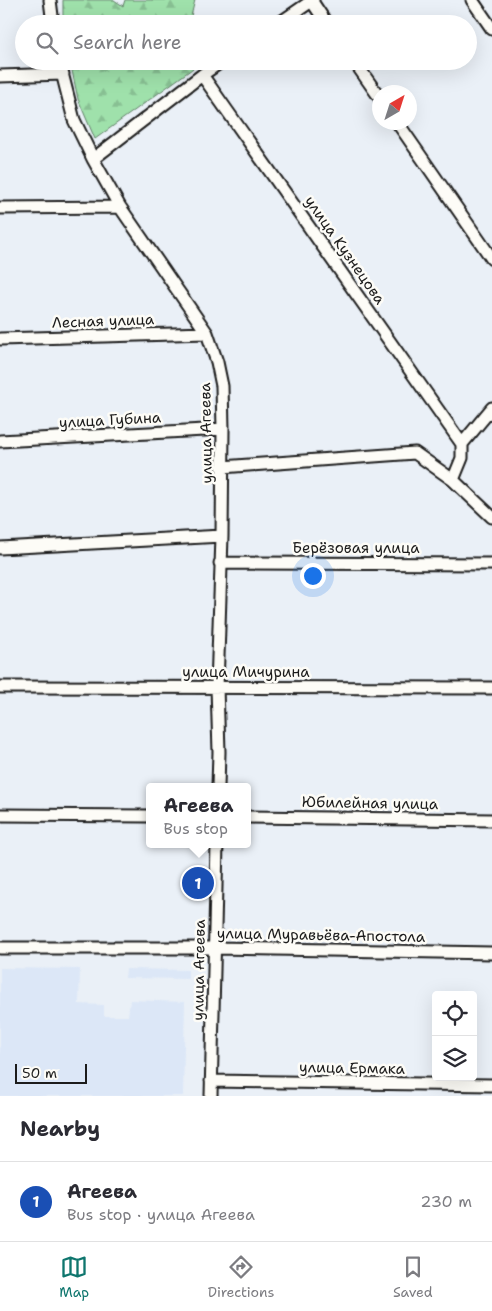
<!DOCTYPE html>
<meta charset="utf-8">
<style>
:root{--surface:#fff;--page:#f7f7f7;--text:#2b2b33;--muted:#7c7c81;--line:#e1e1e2;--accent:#0f766e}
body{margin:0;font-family:"Shantell Sans",sans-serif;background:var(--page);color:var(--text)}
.controls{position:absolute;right:15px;bottom:15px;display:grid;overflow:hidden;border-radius:5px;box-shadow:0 5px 20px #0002}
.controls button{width:45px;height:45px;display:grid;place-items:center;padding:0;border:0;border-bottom:1px solid var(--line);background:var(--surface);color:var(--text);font:25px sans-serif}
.compass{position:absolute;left:372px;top:85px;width:45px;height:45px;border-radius:50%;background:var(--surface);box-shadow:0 5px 20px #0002;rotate:39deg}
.scale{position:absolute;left:15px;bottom:12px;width:72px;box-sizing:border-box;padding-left:5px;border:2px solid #1c1c1c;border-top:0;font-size:14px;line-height:18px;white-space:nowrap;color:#1c1c1c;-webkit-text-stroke:4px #fdfcf7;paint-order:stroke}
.you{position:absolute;left:312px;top:575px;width:18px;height:18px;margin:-12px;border:4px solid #fff;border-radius:50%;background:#1a73e8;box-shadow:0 0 0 8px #1a73e833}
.badge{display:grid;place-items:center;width:32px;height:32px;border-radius:50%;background:var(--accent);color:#fff;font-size:16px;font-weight:700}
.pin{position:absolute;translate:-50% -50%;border:2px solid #fff;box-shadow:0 1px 5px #0006}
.popup{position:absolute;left:146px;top:783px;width:105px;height:65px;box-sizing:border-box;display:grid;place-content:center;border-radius:5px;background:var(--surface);filter:drop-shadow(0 1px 4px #0005);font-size:16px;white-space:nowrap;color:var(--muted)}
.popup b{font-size:19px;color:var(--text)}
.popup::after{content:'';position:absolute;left:50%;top:100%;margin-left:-10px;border:10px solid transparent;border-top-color:var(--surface)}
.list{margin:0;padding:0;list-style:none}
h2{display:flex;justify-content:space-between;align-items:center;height:65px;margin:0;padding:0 20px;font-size:21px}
h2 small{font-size:16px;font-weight:400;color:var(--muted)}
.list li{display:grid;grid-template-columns:32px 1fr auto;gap:15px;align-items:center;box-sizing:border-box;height:80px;padding:0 20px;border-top:1px solid var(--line)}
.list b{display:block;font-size:19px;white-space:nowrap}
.list p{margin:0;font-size:16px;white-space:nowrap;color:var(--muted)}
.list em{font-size:16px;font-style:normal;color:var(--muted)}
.icon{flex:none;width:28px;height:28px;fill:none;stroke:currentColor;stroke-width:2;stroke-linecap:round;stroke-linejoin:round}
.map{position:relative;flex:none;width:492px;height:1096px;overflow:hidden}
.search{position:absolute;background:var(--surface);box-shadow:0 5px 20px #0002;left:15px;right:15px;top:15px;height:55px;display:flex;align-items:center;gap:12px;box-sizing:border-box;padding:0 18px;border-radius:28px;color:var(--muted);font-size:19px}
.sheet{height:145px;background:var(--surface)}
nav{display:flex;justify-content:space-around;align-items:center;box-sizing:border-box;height:70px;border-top:1px solid var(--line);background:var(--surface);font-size:14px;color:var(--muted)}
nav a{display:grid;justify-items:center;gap:2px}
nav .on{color:var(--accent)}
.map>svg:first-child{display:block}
.built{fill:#dce7f7}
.forest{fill:url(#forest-firs);stroke:#5e7e64}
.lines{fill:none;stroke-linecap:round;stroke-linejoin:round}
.minor-casing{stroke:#1c1c1c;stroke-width:15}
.minor{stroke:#fdfcf7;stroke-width:11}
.labels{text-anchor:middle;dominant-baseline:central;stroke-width:5;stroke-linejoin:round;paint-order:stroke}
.street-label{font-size:15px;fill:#1c1c1c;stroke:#fdfcf7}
</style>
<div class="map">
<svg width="492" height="1096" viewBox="0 0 492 1096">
<defs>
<pattern id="forest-firs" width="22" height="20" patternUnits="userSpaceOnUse" patternTransform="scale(1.25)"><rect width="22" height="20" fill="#9fe1ab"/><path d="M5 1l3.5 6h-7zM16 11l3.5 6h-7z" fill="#88c093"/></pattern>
</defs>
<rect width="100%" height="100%" fill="#eaf0f7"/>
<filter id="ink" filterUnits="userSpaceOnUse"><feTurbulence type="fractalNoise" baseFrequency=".02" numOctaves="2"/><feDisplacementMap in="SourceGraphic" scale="10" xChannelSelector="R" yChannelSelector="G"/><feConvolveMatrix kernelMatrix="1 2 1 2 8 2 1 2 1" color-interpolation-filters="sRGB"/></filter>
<g filter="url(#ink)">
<path class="built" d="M0,968L80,969L79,1004L104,1005V1016H128L130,1000L185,1002L183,1096H0Z
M126,969L188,970V979L125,978Z"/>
<path class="forest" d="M63,0H114L123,6L125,0H195L189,24H63Z
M70,61H203L95,139L78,99Z"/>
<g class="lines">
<defs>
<path id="minor" d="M50,0L53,24
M311,0L327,24
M472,0L492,29
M278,24L313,0
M59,61L74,120L93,159L120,207L207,333L217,362L222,386L223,429L222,536L217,687L219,752L218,787
M354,61L380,98
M202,75L462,444
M0,76L63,74
M397,122L492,259
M93,159L202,75L222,61
M0,208L120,207
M0,339L207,333
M0,441L223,429
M222,467L415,453L453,480L492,517
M453,480L462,458V444L492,408
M0,548L222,536
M220,563L492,564
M0,687L492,688
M0,815L149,816
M247,817L492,820
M0,948H214L492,953
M211,1081L492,1085
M211,1096L217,844"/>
</defs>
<use href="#minor" class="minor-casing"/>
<use href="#minor" class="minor"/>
</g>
</g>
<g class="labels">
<g class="street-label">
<text transform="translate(345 250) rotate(55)">улица Кузнецова</text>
<text transform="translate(103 321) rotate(-2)">Лесная улица</text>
<text transform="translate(110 420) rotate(-3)">улица Губина</text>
<text transform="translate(206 433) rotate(-91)">улица Агеева</text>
<text x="356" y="548">Берёзовая улица</text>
<text x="246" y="672">улица Мичурина</text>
<text transform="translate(370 803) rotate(1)">Юбилейная улица</text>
<text transform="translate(321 935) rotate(1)">улица Муравьёва-Апостола</text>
<text transform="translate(199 970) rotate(-89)">улица Агеева</text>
<text transform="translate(352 1068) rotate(1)">улица Ермака</text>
</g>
</g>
</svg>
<div class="controls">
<button><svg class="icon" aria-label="locate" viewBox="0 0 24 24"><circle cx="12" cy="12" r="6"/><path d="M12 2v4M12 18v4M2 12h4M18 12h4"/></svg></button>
<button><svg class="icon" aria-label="layers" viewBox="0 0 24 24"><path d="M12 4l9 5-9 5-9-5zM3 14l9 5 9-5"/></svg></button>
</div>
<svg class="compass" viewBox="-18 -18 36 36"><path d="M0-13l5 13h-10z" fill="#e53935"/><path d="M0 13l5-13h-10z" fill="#7c7c81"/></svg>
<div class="scale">50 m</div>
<div class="you"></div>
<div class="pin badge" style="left:198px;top:883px;background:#1a4fb4">1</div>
<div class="popup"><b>Агеева</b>Bus stop</div>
<div class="search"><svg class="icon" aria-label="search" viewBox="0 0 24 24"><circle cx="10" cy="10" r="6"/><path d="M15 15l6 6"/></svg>Search here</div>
</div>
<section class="sheet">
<h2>Nearby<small></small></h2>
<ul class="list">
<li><span class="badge" style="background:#1a4fb4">1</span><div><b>Агеева</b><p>Bus stop · улица Агеева</p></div><em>230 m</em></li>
</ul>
</section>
<nav>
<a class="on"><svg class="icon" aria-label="map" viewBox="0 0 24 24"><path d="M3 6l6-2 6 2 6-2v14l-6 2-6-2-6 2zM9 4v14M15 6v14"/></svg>Map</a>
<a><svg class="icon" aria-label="directions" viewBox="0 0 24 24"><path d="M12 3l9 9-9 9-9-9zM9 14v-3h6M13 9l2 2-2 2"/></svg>Directions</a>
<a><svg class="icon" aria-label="saved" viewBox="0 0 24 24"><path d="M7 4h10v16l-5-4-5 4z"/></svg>Saved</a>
</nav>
